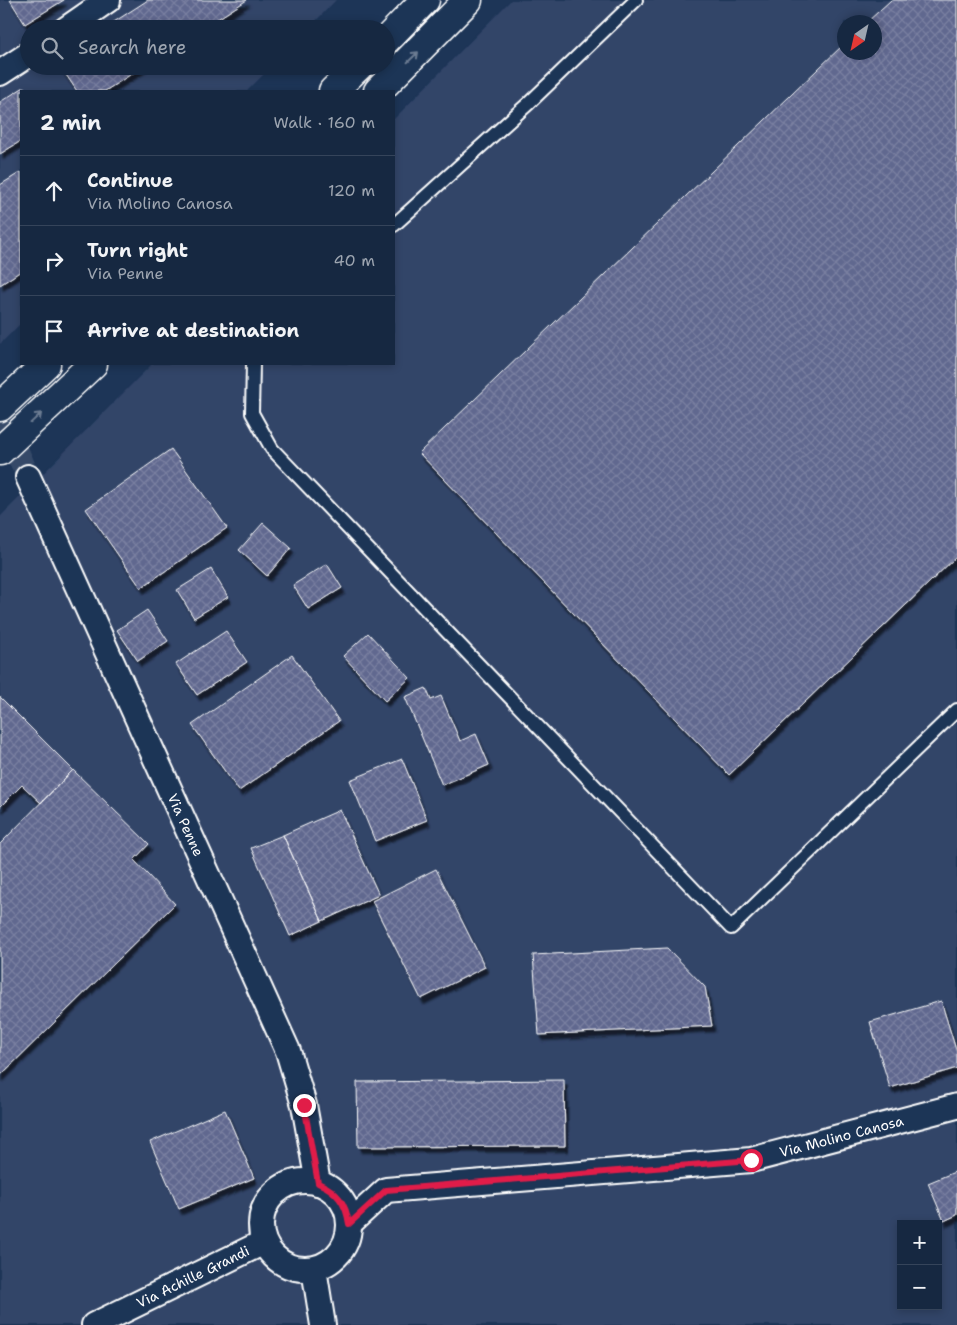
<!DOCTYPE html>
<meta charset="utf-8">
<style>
:root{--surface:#162841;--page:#23344c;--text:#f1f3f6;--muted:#9ea6b1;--line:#35445a}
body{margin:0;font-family:"Shantell Sans",sans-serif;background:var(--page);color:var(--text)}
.controls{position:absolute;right:15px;bottom:15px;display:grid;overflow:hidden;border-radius:0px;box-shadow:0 2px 8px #0003}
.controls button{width:45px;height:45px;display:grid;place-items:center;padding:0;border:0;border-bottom:1px solid var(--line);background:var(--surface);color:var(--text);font:25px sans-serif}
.compass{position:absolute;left:837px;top:15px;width:45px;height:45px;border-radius:50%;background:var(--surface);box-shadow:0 2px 8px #0003;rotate:214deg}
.stop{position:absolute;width:15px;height:15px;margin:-11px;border:4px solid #e11d48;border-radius:50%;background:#fff}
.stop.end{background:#e11d48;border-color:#fff;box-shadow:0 1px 5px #0008}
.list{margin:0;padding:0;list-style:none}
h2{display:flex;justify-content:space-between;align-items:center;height:65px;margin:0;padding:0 20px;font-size:21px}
h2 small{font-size:16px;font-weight:400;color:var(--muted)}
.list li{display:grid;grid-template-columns:32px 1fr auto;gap:15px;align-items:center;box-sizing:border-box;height:70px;padding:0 20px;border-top:1px solid var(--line)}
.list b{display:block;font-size:19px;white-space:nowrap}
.list p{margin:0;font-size:16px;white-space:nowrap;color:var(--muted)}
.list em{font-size:16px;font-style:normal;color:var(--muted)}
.icon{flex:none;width:28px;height:28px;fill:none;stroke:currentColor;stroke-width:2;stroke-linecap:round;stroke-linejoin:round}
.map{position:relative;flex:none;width:957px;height:1325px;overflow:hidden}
.search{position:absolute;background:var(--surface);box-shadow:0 2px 8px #0003;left:20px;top:20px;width:375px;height:55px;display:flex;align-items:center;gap:12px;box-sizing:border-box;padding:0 18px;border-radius:28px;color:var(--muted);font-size:19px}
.panel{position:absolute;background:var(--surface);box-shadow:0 2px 8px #0003;left:20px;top:90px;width:375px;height:275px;border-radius:0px}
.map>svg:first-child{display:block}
.built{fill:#314468;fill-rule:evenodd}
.building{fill:url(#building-cross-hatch);stroke:#fff;filter:url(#shadow)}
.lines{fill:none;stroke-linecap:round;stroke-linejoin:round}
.street-tunnel{stroke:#344968;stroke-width:24;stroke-dasharray:24 12;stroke-linecap:butt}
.lane-casing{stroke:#fff;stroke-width:16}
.street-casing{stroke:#fff;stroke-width:28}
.highway-casing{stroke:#fff;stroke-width:31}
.lane{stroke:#1d3557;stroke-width:12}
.street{stroke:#1d3557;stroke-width:24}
.highway{stroke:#1d3557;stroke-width:28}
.oneway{stroke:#6c7c92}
.route{stroke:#e11d48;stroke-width:6}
.labels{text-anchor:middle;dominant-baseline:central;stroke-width:4;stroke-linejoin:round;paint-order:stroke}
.street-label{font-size:14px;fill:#fff;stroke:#1d3557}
</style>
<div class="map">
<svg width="957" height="1325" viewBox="0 0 957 1325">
<defs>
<pattern id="building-cross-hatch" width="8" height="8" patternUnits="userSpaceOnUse" patternTransform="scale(1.25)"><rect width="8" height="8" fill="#61688f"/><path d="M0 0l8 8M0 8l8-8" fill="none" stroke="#797fa0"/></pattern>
<filter id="shadow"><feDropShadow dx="3" dy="5.5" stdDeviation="1" flood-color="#0009"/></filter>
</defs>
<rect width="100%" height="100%" fill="#1d3557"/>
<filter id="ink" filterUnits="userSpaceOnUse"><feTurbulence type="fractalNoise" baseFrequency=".02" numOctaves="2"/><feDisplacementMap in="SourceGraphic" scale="10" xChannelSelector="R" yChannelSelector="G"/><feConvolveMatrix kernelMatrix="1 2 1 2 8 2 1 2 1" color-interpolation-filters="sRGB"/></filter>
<g filter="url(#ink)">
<path class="built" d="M0,0H336L308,29H29V66H272L247,91H21V323L0,344Z
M511,0H957V1325H0V517L152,364H394V119ZM844,22H874V52H844ZM901,1224H938V1306H901Z"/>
<path class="building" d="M10,0H64L25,24Z
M148,0H247L202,29H103Z
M891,0H957V556L729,775L419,453L844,44V52H874V22H867Z
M60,66H144L105,91H77Z
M24,87L27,91H21V141L0,154V102Z
M21,172V271L0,285V185Z
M171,449L227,528L141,588L86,509Z
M263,523L291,548L267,576L239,550Z
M327,564L342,588L308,609L293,585Z
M211,569L228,597L194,618L177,590Z
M147,610L168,641L138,661L117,630Z
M226,631L247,662L197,695L176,664Z
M368,633L410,678L385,701L343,656Z
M292,655L339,721L239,791L192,725Z
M426,688L431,700L441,696L460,741L476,734L489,765L442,785L405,697Z
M0,697L73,770L41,803L22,785L0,807Z
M402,759L427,820L375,841L350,780Z
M73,770L149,844L134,860L175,904L0,1076V844Z
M340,810L379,895L322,921L283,835Z
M283,835L322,921L290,936L251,848Z
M436,869L485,967L421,999L372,901Z
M667,948L705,987L712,1026L539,1035L533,955Z
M941,1001L957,1053V1068L890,1088L870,1022Z
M564,1080L565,1146L358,1147L357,1082Z
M225,1110L254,1178L179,1209L150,1142Z
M957,1171V1215L944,1221L928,1183Z"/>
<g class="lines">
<path class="street-tunnel" d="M0,412L28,477"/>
<defs>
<path id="lane" d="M394,225L529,103L636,0
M253,364L252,413L272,449L731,928L957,710"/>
<g id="street">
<path d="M66,29L108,0"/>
<path d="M0,73L29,54"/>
<path id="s1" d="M28,477L288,1051L304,1105L318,1183"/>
<circle cx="305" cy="1225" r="44"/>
<path id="s2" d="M349,1224L386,1190L751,1160L957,1106"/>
<path d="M314,1269L323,1325"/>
<path id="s3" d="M94,1325L264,1242"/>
</g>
<path id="highway" d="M386,40L425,0
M333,91L359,66
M378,91L468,0
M0,407L46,364
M0,451L93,364"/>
</defs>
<use href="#lane" class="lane-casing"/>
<use href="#street" class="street-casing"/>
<use href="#highway" class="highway-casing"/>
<use href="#lane" class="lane"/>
<use href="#street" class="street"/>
<use href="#highway" class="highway"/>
</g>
<defs><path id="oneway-shaft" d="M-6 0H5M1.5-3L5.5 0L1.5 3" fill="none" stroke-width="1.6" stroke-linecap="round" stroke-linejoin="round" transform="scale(1.25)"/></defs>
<g class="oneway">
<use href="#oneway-shaft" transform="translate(413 57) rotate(-44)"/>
<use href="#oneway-shaft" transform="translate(36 418) rotate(-43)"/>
</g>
</g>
<g class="lines" filter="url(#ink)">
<path class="route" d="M304,1105L318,1183C337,1191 346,1203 349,1224L386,1190L751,1160"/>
</g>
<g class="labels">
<g class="street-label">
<text stroke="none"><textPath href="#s1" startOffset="382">Via Penne</textPath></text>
<text stroke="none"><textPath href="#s2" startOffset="510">Via Molino Canosa</textPath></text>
<text stroke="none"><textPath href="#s3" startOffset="110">Via Achille Grandi</textPath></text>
</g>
</g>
</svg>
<div class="controls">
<button>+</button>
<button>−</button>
</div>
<svg class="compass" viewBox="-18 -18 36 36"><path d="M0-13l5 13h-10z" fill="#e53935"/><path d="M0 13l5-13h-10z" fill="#9ea6b1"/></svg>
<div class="stop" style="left:751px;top:1160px"></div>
<div class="stop end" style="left:304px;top:1105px"></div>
<div class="search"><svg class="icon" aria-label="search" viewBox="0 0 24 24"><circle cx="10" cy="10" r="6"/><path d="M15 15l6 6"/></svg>Search here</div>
<section class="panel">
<h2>2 min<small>Walk · 160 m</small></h2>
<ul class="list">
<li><svg class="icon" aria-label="ahead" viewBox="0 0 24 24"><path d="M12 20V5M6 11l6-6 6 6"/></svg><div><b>Continue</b><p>Via Molino Canosa</p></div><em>120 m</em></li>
<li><svg class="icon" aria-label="right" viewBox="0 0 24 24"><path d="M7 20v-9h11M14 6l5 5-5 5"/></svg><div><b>Turn right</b><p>Via Penne</p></div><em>40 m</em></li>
<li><svg class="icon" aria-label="arrive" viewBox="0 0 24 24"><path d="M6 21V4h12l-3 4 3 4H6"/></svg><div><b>Arrive at destination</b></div></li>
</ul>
</section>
</div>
